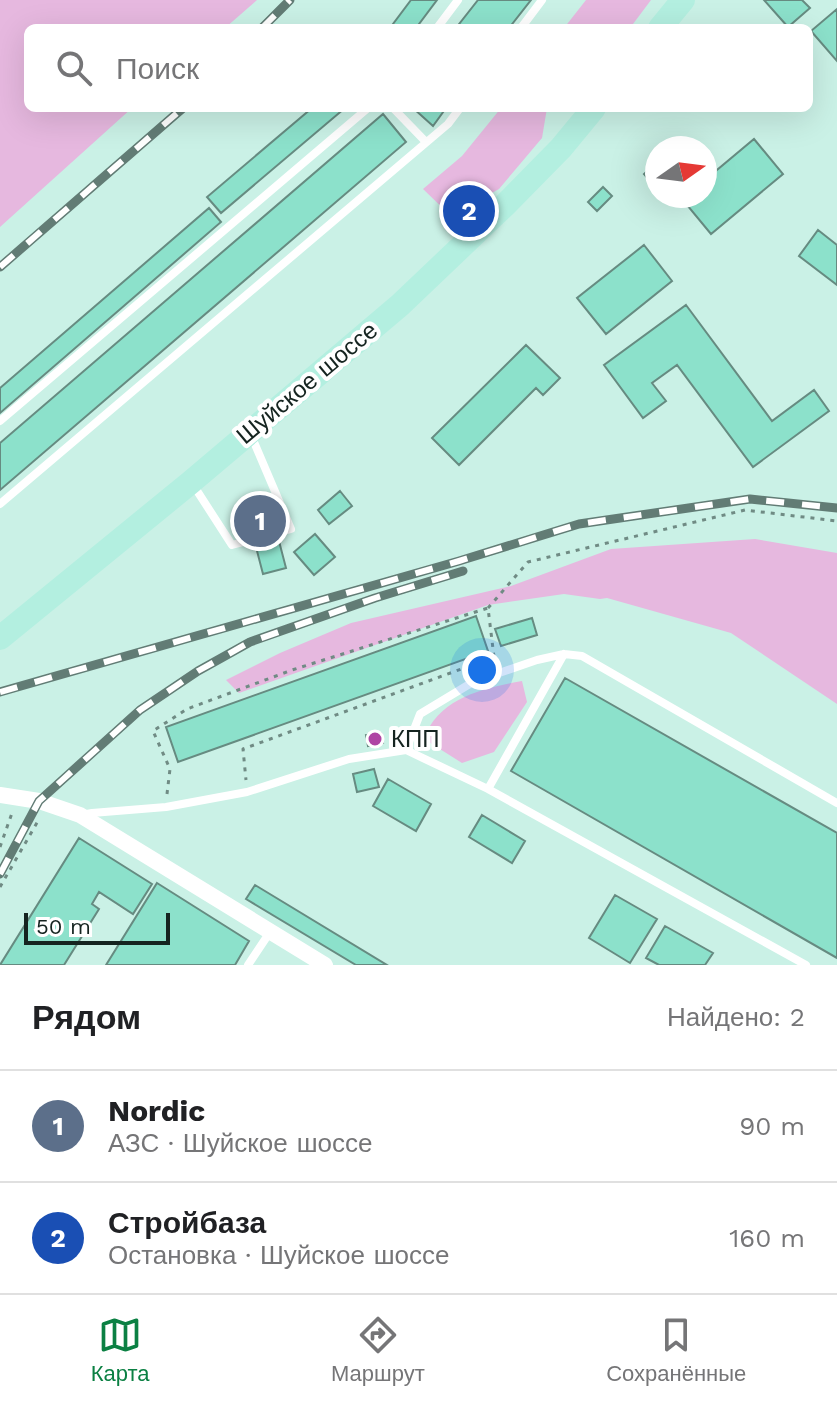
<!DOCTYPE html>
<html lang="ru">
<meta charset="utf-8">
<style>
:root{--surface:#fff;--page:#f6f6f6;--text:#202124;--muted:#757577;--line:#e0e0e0;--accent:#0b8043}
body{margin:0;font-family:"Work Sans",sans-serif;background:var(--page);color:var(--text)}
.compass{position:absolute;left:645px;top:136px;width:72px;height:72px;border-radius:50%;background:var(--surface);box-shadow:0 8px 32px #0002;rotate:76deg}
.scale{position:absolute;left:24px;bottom:20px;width:146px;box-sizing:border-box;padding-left:8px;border:4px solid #152420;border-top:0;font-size:22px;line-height:28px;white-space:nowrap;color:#152420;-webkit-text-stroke:6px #fff;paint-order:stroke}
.you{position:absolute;left:482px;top:670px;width:28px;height:28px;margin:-20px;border:6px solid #fff;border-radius:50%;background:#1a73e8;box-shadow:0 0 0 12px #1a73e833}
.badge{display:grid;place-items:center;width:52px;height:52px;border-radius:50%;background:var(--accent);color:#fff;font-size:26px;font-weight:700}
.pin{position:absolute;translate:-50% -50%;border:4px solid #fff;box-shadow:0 2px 8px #0006}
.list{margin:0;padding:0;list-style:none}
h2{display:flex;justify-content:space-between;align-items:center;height:104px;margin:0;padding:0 32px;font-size:34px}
h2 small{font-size:26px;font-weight:400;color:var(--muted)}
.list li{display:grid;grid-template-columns:52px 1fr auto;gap:24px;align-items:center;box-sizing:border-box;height:112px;padding:0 32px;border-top:2px solid var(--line)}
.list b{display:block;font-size:30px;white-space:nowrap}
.list p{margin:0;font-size:26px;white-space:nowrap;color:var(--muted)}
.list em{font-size:26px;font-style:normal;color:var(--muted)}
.icon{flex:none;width:44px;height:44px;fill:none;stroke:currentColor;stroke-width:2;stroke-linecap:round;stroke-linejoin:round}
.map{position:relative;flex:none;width:837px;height:965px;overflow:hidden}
.search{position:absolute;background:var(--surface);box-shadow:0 8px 32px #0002;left:24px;right:24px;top:24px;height:88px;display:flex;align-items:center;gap:20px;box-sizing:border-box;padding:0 28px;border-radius:12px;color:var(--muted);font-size:30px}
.sheet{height:328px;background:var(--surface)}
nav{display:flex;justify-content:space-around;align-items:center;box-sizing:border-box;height:112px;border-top:2px solid var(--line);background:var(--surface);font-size:22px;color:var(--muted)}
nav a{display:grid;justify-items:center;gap:4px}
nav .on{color:var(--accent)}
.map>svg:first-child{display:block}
.green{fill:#e6b8df}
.building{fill:#8ce1cb;stroke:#668b81;stroke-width:2}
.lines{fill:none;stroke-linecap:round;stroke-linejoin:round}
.path{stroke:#708b84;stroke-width:3;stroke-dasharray:4 6;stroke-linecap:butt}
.service{stroke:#fff;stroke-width:8}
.minor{stroke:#fff;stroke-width:16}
.primary{stroke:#b3efe0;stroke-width:24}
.rail-casing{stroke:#627c75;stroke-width:9}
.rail{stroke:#fff;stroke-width:6;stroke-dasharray:18;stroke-linecap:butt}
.poi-dot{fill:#af44a4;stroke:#fff;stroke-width:3}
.labels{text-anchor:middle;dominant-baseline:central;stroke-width:8;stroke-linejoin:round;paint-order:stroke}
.street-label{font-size:24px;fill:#152420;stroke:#fff}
.poi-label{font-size:24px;fill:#152420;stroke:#fff;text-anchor:start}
</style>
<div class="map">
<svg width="837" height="965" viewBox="0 0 837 965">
<rect width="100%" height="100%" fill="#caf1e6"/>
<path class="green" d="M0,0H257L225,28H28V108H132L0,227Z
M586,0H651L630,28H564Z
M501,108H547L542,138L499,189L451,216L423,189L462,156Z
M755,539L837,553V704L731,633L607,598L600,599L564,594L488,605L239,693L226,680L280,653L351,623L511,586L611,549Z
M522,681L527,702L494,752L462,763L424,739C438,698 484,688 522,681Z"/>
<path class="building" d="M411,0H437L416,28H390Z
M478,0H531L509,28H456Z
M764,0H802L810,8L788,27Z
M837,9V61L811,31Z
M312,108H345L221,213L207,197Z
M413,108H446L433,126Z
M383,114L406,142L0,490V443Z
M754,139L783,174L711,234L682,199L686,196H705V180Z
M657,162V189L644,174Z
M603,187L612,196L597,211L588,202Z
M209,208L221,222L0,413V388Z
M818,230L837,245V285L799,256Z
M644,245L672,281L606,334L577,298Z
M686,305L772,421L814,390L829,411L753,467L677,365L652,383L666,401L643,418L604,365Z
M526,345L560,378L543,395L536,388L459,465L432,438Z
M340,491L352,506L329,524L318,510Z
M273,518L286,568L263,574L250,524Z
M315,534L335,557L314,575L294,552Z
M476,616L488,651L178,762L166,727Z
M532,618L537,635L501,646L495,629Z
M565,678L837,833V958L511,771Z
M381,733L383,743L368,746L366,735Z
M374,769L379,787L357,792L353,774Z
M388,779L431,804L416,831L373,806Z
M482,815L525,841L512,863L469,837Z
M79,838L152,884L133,914L99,892L92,904L99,909L64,965H0Z
M157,883L249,941L235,965H106Z
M255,885L387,965H356L246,899Z
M615,895L657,919L630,963L589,938Z
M665,926L713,953L705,965H659L646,958Z"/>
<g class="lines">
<path class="path" d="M488,608L528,562L745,510L837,521
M167,794L170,769L153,731L187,709L292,670L488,608L494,657L243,749L246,780
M0,847L12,813
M0,887L38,821"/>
<path class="service" d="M437,28L458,0
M521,28L542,0
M393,108L426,142
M0,421L368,108
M192,483L232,545L291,529L251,435
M0,504L448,124L460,108
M406,750L420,714L473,682L537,660L564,654L582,656L837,803
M488,789L564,654
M81,815L92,813L166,807L247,792L349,759L406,750L488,789L806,965
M248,965L270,932"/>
<path class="minor" d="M0,795L39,801L80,815L325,965"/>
<path class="primary" d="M660,28L683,0
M0,638L191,482L400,305L505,205L561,148L594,108"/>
<defs>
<path id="rail" d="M262,28L290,0
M0,267L183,108
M0,692L459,561L579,524L750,499L837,508
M0,874L39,801L140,710L198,671L250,642L375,598L463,571"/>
</defs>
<use href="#rail" class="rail-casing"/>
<use href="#rail" class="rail"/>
</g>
<circle class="poi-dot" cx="375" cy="739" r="8"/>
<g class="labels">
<g class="street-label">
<text transform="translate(307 383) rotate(-40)">Шуйское шоссе</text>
</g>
<g class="poi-label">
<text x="391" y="739">КПП</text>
</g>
</g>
</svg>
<svg class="compass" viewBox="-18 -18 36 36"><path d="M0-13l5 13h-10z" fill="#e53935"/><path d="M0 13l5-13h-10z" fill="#757577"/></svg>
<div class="scale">50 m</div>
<div class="you"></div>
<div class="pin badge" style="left:260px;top:521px;background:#5c6f8a">1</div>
<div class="pin badge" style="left:469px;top:211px;background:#1a4fb4">2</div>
<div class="search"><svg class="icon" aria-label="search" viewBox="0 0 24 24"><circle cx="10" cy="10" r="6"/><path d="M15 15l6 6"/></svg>Поиск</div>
</div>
<section class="sheet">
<h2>Рядом<small>Найдено: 2</small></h2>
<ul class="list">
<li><span class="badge" style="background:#5c6f8a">1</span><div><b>Nordic</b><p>АЗС · Шуйское шоссе</p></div><em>90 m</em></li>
<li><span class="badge" style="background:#1a4fb4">2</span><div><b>Стройбаза</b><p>Остановка · Шуйское шоссе</p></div><em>160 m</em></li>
</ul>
</section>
<nav>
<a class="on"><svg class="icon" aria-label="map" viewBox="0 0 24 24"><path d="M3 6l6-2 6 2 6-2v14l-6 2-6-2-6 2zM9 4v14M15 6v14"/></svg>Карта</a>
<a><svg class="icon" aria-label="directions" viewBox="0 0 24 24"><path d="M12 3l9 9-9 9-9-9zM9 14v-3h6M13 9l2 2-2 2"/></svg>Маршрут</a>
<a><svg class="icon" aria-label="saved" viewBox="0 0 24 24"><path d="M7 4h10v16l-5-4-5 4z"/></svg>Сохранённые</a>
</nav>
